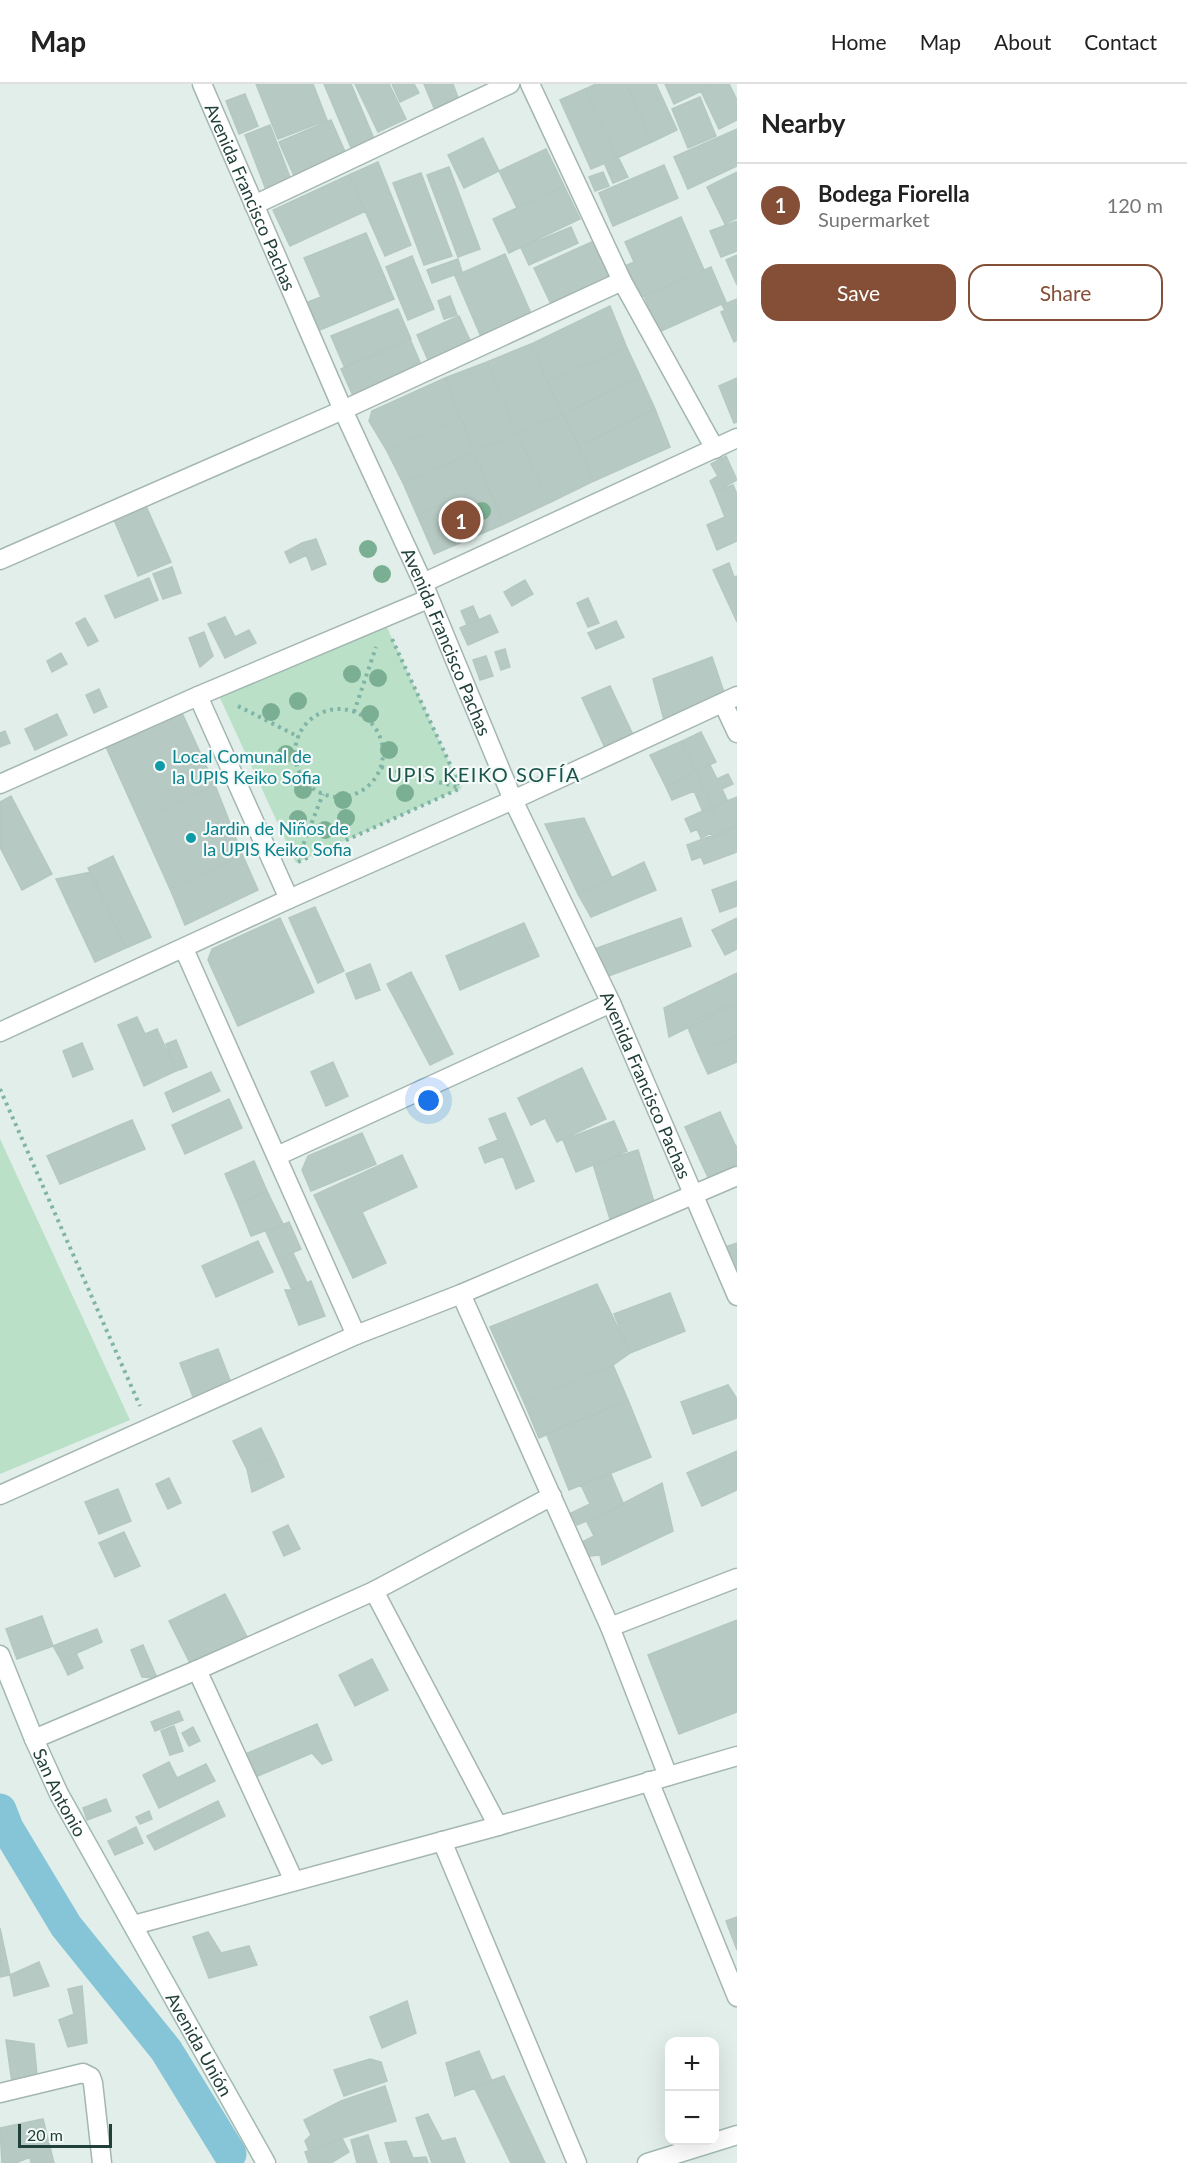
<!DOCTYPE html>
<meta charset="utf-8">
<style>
:root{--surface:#fff;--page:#f6f6f6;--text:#222;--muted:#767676;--line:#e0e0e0;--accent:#854f37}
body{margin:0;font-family:Lato,sans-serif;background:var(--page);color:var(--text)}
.controls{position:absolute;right:18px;bottom:18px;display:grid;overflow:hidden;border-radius:12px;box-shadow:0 6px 24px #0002}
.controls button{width:54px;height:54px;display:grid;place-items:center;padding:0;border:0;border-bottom:2px solid var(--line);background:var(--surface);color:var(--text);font:30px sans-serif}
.scale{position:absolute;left:18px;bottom:15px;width:94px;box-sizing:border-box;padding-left:6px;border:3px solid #21403a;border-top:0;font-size:16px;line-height:21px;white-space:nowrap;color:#21403a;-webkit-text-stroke:4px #f3faf7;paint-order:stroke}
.you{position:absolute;left:429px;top:1017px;width:21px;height:21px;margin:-15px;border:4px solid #fff;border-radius:50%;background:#1a73e8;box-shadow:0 0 0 9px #1a73e833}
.badge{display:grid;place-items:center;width:39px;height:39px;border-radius:50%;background:var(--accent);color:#fff;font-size:20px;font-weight:700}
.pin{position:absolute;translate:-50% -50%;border:3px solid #fff;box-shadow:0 2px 6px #0006}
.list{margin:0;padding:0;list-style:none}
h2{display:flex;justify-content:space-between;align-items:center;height:78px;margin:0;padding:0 24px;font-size:26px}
h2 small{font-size:20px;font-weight:400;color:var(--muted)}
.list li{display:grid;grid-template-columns:39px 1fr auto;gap:18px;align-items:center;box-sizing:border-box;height:84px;padding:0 24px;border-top:2px solid var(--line)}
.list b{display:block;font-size:22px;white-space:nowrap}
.list p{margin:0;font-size:20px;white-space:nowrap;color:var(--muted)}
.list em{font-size:20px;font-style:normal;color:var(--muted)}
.actions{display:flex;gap:12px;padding:18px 24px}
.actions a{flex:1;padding:14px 0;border:2px solid var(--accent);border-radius:18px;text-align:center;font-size:21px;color:var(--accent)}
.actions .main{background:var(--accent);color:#fff}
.map{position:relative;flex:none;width:737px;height:2079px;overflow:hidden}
header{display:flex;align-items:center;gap:36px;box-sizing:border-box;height:84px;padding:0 30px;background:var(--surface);border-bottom:2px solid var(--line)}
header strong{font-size:28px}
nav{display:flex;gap:33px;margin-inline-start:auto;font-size:21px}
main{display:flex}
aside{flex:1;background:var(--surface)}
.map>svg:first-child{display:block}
.green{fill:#bae0c7}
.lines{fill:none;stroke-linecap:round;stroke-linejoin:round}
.canal{stroke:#86c5d7;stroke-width:33}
.building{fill:#b7c9c3;stroke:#b4c8c1;stroke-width:1.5}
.street-casing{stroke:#a4b6b1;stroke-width:21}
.secondary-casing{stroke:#a0bab3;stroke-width:21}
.path{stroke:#80b4a7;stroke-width:4;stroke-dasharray:3 4.5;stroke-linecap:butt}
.street{stroke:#fff;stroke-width:18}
.secondary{stroke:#fff;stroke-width:18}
.tree{fill:#7baf93}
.culture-dot{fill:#0f9aa8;stroke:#f3faf7;stroke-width:2}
.labels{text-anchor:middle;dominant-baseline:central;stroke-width:4.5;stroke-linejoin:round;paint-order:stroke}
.street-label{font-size:18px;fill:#21403a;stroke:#f3faf7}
.culture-label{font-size:18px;fill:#0d838f;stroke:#f3faf7;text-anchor:start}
.neighbourhood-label{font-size:20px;letter-spacing:1.5px;fill:#1b544a;stroke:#f3faf7}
</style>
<header>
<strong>Map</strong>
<nav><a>Home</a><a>Map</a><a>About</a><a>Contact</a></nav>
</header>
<main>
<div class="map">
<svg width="737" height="2079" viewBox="0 0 737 2079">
<rect width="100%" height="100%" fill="#e2eee9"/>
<path class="green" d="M385,539L461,704L296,779L220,614Z
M0,1055L130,1336L0,1390Z"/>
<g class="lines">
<path class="canal" d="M0,1726L7,1744L66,1842L166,1966L230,2070"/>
</g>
<path class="building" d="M256,0H313L327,36L278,55Z
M324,0H351L375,57L352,66Z
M355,0H389L406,35L378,48Z
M392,0H414L419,9L400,18Z
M424,0H453L461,22L437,31Z
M596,0H626L652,58L617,74L585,5Z
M626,0H656L677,46L652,58Z
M665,0H716L674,20Z
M716,0H729L737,16V36L719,45L701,7Z
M585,5L617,74L591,85L560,16Z
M245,10L258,42L239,50L226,17Z
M700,13L716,52L688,64L672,25Z
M331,36L347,72L295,94L279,58Z
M270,41L293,101L268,111L245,51Z
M737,45V82L688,105L674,73Z
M483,54L499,87L464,104L448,71Z
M546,65L564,102L517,124L499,87Z
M619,75L628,93L613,99L605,81Z
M378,78L411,161L385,172L349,91Z
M664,81L678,114L613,142L599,109Z
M449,83L480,165L458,173L427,91Z
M603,88L609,102L595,107L589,93Z
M737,88V134L725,140L707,103Z
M421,89L452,172L424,181L393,99Z
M349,91L366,127L290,162L273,126Z
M564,102L580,135L509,169L493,135Z
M681,133L704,186L637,215L623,183L634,178L625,158Z
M737,137V167L721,173L710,147Z
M571,143L578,159L529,181L521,164Z
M366,149L394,215L315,248L303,220L321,213L304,174Z
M596,156L613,194L551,220L534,184Z
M505,170L533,234L482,255L455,192Z
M737,171V201L726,176Z
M412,172L434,225L408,236L386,183Z
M458,175L462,188L432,199L427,186Z
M711,183L726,218L659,248L644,212Z
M450,212L457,231L444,235L438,217Z
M737,215V256L734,258L721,228L725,226L722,221Z
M610,222L627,264L547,297L531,260Z
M398,225L411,255L344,282L331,252Z
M459,232L473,263L431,283L417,251Z
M410,255L423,285L354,314L341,285Z
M531,260L563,330L517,349L487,278Z
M627,264L641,294L563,330L547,297Z
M487,278L517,349L474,368L445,294Z
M445,294L461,333L387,367L369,337L372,327Z
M641,294L655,325L579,362L563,330L628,297Z
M737,294V338L734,339L719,302Z
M655,325L670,363L594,397L579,362Z
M563,330L594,397L549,419L517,349Z
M461,333L474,368L403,399L387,367Z
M517,349L549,419L504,440L474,368Z
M474,368L487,402L417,431L403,399Z
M726,372L737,396L715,408L710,397L718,392L711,380Z
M733,401L737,410V457L717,466L707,441L725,433L715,408Z
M487,402L504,440L434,470L417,431Z
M146,422L171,478L138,492L114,436Z
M316,455L326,480L312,486L302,459Z
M302,459L307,471L290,479L285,468Z
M729,479L734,493L737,492V538L713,486Z
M172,483L181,509L163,515L153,490Z
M149,494L158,516L115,534L105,512Z
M525,496L533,510L512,522L504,508Z
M588,514L599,539L588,543L577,519Z
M473,522L479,536L467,541L461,527Z
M490,531L498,548L468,561L460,544Z
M225,533L235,553L249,546L256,559L225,574L208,540Z
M85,534L98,557L88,562L76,539Z
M616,537L624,553L596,565L588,549Z
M204,548L213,572L200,583L189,554Z
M505,565L510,583L501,586L495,568Z
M61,569L67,580L52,588L47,577Z
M486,572L493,592L480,596L473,576Z
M712,573L726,614L664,636L653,595Z
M610,602L634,653L606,666L582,614Z
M99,605L107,623L94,629L86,611Z
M182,629L215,701L139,736L106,663Z
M57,630L67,651L35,666L25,645Z
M5,647L10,659L0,663V649Z
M701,648L716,678L696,687L682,657Z
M682,657L696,687L666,703L650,671Z
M710,681L717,695L728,690L733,700L722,705L727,716L712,723L696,687Z
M696,687L712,723L703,728L694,707L672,716L666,703Z
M215,701L243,772L170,805L139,736Z
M11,712L52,790L22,806L0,763V718Z
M737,713V743L723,749L712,723Z
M712,723L723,749L713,754L711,749L701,754L697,745L691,748L685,735Z
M584,734L612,794L578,810L545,740Z
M737,742V768L704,780L701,773L692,776L687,761Z
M113,772L151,853L126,864L88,784Z
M243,772L258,806L185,841L170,805Z
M644,778L656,806L591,833L578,810Z
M91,788L126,864L95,878L56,795Z
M737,797V822L720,828L712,806Z
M315,823L344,887L318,899L289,834Z
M280,834L314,908L238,942L208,876L212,865Z
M681,834L691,862L600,895L589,867Z
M737,834V865L725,871L712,846Z
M524,839L539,872L460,906L446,872Z
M370,880L380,906L356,915L346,890Z
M411,888L453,970L430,981L387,900Z
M737,889V920L669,953L664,924Z
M737,918V952L698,968L686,939Z
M137,933L145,950L157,945L176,987L144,1002L118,941Z
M737,952V978L708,990L698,968Z
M176,956L187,983L176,987L166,960Z
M82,959L93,985L73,993L63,967Z
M333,978L348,1012L326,1022L311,988Z
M582,984L606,1035L557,1058L545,1034L531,1041L518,1014Z
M211,988L220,1007L173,1028L165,1009Z
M229,1015L242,1044L185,1070L172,1041Z
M720,1028L736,1063L737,1062V1088L711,1100L685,1043Z
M505,1029L534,1097L516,1105L503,1072L485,1079L479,1064L498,1056L489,1035Z
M132,1036L145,1065L60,1100L47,1072Z
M614,1037L627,1067L576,1088L563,1056Z
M362,1049L376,1080L311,1107L302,1086L308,1072Z
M638,1066L655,1121L610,1135L593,1080Z
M402,1071L417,1103L362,1128L386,1179L353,1194L314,1111Z
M254,1077L267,1107L238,1120L225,1090Z
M267,1107L283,1140L251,1152L238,1120Z
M289,1138L301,1165L278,1175L266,1148Z
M258,1157L273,1188L216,1213L202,1182Z
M737,1159V1194L725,1163Z
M293,1169L307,1199L292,1206L278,1175Z
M311,1197L325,1232L299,1241L285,1206H292Z
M597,1200L630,1269L613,1281L524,1318L490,1243Z
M670,1209L685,1247L630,1269L614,1230Z
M218,1265L233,1304L195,1318L180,1279Z
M613,1281L628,1316L539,1354L524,1318Z
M728,1301L737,1315V1334L693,1350L681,1318Z
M628,1316L651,1373L569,1406L546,1349Z
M261,1344L275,1373L247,1385L233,1357Z
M737,1367V1406L702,1422L687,1389Z
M275,1373L284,1393L252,1408L247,1385Z
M610,1388L624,1421L577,1441L571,1429L590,1420L581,1401Z
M169,1394L181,1419L168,1425L156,1400Z
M662,1399L673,1447L602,1481L600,1471L590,1472L582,1458L594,1452L587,1438Z
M118,1405L131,1437L99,1450L85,1418Z
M288,1441L300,1465L284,1472L273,1448Z
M124,1448L140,1482L115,1493L99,1459Z
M225,1510L247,1553L191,1581L169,1537Z
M42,1532L53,1562L17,1575L6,1545Z
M737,1536V1628L679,1650L648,1571Z
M97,1545L102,1558L61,1576L53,1562Z
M143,1561L157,1594L142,1593L131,1566Z
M76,1569L83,1584L68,1591L61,1576Z
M372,1575L388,1606L355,1622L339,1591Z
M179,1627L183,1636L155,1647L151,1638Z
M317,1640L332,1676L322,1680L312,1669L253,1694L243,1671Z
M174,1642L183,1667L170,1671L161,1647Z
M193,1643L200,1657L189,1662L182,1649Z
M169,1678L177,1694L206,1680L215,1697L159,1724L143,1691Z
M106,1715L111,1727L87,1736L83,1724Z
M218,1717L225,1732L155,1766L147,1752Z
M149,1727L152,1735L140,1740L136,1733Z
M136,1743L143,1759L115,1771L108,1757Z
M737,1833V1866L726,1837Z
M0,1844L10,1891L0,1893Z
M208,1848L221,1869L249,1862L257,1881L209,1894L193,1853Z
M39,1878L49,1902L14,1912L10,1891Z
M82,1902L87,1959L68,1963L59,1936L74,1930L68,1905Z
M407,1917L416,1949L382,1964L370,1933Z
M6,1956L34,1960L37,1991L12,1999Z
M479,1967L492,1997L455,2012L446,1979Z
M370,1975L381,1978L387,1997L344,2012L334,1986Z
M504,1992L545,2079H511L474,2003Z
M385,2002L396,2037L342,2054L309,2067L305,2057L311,2051L304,2036L341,2017Z
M428,2030L442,2057L455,2054L465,2079H432L416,2034Z
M43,2035L54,2079H31L30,2073L16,2079H2L0,2044Z
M368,2051L377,2079H357L351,2056Z
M342,2054L349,2068L331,2079H309L305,2068Z
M406,2057L413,2074L426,2073L428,2079H391L385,2059Z"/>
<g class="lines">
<defs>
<g id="street">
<path id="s1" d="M202,0L343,326L423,499L513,716L611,919L737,1212"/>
<path d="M530,0L622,197L715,365"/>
<path d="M254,121L510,0"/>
<path d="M0,476L343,326L622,197"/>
<path d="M423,499L737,354"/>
<path d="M198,612L289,815"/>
<path d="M723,619L737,649"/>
<path d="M0,700L198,612L428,515"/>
<path d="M184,865L356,1251"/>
<path d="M0,948L289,815L513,716L737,612"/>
<path d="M277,1072L611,919"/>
<path d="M461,1210L610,1543L668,1692"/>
<path d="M0,1411L356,1251L461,1210L737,1092"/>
<path d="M374,1507L498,1742"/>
<path d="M610,1543L737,1494"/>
<path d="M197,1586L294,1797"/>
<path d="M34,1655L197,1586L374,1507L552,1412"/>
<path d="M649,1697L737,1913"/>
<path d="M442,1757L577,2079"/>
<path d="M134,1841L498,1742L737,1672"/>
<path d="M0,2009L83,1989L91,1993L93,1999L102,2079"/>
</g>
<g id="secondary">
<path id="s2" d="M0,1571L34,1655L59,1710L266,2079"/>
<path d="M647,2079L737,2051"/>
</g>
</defs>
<use href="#street" class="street-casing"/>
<use href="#secondary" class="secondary-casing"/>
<path class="path" d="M392,555L461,704
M238,622L299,653
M295 669a44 44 0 1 1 88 0a44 44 0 1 1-88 0Z
M354,628L376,563
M381,683L461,704
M298,774L323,710
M298,778L461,704
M0,1005L140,1322"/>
<use href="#street" class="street"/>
<use href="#secondary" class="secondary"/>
</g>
<g class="tree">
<circle cx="482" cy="427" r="9"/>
<circle cx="368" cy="465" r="9"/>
<circle cx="382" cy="490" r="9"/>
<circle cx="352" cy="590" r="9"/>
<circle cx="378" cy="594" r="9"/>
<circle cx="298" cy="617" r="9"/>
<circle cx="271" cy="628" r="9"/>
<circle cx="370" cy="630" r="9"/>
<circle cx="389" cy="666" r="9"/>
<circle cx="286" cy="670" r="9"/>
<circle cx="303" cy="706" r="9"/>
<circle cx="405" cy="709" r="9"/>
<circle cx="343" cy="716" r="9"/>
<circle cx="346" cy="734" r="9"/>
<circle cx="298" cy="735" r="9"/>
<circle cx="325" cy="746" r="9"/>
</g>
<g class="culture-dot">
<circle cx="160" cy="682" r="6"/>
<circle cx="191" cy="754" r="6"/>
</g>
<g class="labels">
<g class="street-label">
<text stroke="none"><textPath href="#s1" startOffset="123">Avenida Francisco Pachas</textPath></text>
<text stroke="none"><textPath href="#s1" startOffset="609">Avenida Francisco Pachas</textPath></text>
<text stroke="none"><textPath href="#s1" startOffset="1095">Avenida Francisco Pachas</textPath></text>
<text stroke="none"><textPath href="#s2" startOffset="150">San Antonio</textPath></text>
<text stroke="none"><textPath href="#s2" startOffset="438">Avenida Unión</textPath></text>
</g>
<g class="culture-label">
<text x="172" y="672">Local Comunal de<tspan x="172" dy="21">la UPIS Keiko Sofia</tspan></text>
<text x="203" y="744">Jardin de Niños de<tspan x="203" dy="21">la UPIS Keiko Sofia</tspan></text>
</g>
<g class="neighbourhood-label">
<text x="484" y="690">UPIS KEIKO SOFÍA</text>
</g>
</g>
</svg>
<div class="controls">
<button>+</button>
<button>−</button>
</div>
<div class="scale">20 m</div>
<div class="you"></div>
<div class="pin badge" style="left:461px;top:436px">1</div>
</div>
<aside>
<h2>Nearby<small></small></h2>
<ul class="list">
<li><span class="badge">1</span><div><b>Bodega Fiorella</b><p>Supermarket</p></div><em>120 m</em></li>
</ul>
<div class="actions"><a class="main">Save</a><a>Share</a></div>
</aside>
</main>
